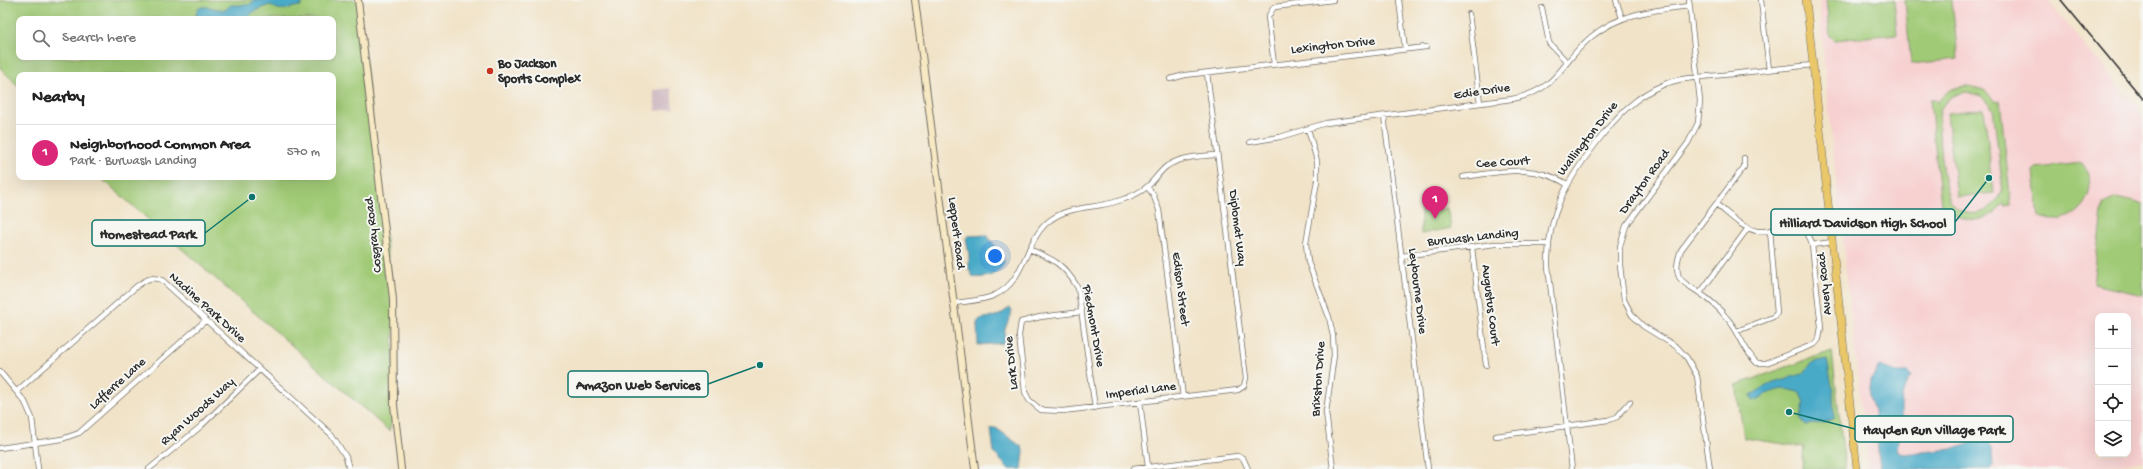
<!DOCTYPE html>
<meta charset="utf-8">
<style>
:root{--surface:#fff;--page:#f6f6f6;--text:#222;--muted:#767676;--line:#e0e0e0;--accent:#db2777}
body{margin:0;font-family:"Gochi Hand",sans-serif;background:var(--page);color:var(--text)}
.controls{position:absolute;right:12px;bottom:12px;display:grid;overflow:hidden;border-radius:8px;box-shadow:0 4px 16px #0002}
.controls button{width:36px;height:36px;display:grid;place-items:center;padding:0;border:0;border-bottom:1px solid var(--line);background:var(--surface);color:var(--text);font:20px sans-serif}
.you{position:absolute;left:995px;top:256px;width:14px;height:14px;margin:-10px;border:3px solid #fff;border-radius:50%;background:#1a73e8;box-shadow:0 0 0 6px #1a73e833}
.badge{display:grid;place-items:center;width:26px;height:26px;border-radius:50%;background:var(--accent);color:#fff;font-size:13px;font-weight:700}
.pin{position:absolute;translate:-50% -33px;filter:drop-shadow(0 1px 2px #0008)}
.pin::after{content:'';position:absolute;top:21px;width:14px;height:12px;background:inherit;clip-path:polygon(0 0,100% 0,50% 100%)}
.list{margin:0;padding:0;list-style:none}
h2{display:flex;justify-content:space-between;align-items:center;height:52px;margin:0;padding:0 16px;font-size:17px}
h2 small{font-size:13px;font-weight:400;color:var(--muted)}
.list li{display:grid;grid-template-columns:26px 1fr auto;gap:12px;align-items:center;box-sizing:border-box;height:56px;padding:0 16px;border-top:1px solid var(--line)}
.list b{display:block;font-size:15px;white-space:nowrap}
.list p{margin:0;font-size:13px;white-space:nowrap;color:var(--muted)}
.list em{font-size:13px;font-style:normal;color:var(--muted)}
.icon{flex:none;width:22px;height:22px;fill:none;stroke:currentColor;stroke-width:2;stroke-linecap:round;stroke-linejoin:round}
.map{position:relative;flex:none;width:2143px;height:469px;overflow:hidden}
.search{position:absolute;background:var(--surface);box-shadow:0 4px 16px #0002;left:16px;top:16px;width:320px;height:44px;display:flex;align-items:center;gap:10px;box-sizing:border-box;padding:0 14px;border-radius:8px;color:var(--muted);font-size:15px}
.panel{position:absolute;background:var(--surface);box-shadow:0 4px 16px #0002;left:16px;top:72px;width:320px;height:108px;border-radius:8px}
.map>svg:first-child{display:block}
.built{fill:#f7d0d0;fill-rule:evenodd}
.industrial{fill:#d2bec5}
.green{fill:#a0ca76;stroke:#667a50;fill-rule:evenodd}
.water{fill:#48aac8;stroke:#3a6a7a}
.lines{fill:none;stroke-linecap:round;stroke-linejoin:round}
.minor-casing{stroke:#706b62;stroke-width:6}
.secondary-casing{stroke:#706b62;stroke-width:8}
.primary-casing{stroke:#706b62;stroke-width:8}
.minor{stroke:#fff;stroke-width:4.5}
.secondary{stroke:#f7e9c3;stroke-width:6}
.primary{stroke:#eac769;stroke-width:7}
.rail{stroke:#2b2b2b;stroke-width:1.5}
.poi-dot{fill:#c8321e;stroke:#f6f6f2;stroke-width:1.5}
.labels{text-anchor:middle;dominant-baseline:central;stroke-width:4;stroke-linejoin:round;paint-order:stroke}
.street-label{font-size:13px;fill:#2b2b2b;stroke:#f6f6f2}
.poi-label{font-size:13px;font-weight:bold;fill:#2b2b2b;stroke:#f6f6f2;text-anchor:start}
.leader{fill:none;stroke:#0f766e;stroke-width:1.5}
.callout-dot{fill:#0f766e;stroke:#f6f6f2;stroke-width:1.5}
.callout{fill:#f6f6f2;stroke:#0f766e;stroke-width:1.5}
.callout-label{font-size:14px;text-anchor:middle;font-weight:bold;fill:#2b2b2b}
</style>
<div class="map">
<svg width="2143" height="469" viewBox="0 0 2143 469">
<rect width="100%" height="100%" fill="#f6f6f2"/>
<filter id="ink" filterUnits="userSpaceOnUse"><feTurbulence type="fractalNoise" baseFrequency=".025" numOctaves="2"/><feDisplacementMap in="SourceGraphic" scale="8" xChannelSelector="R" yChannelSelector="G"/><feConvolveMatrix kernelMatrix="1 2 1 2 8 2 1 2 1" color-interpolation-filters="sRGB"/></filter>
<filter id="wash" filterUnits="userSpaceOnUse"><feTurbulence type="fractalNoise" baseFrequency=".012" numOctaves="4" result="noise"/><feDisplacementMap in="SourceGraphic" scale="16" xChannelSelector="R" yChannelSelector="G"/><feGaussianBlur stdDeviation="0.9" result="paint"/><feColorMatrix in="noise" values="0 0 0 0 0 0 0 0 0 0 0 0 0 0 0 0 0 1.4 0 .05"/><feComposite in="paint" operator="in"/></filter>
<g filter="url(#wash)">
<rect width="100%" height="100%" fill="#f1e3c8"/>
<path class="built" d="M1821,0H2047L2143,115V461L2081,469H1868L1829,116L1820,17ZM2098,316H2128V454H2098Z"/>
<path class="industrial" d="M671,88L673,109L656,111L653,90Z"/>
<path class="green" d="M0,0H358L393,299L394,413L389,431L100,177H333V75H19V87L0,68ZM19,19H333V57H19Z
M1826,0H1894L1897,34L1835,40L1830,36Z
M1905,0H1952L1958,59L1911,64Z
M1969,86L1984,90L1996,101L2000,100L2011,205L2005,206L2004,203C1989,225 1961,225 1945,205H1941L1930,100H1936L1937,103C1945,91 1955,86 1969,86ZM1968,92L1981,96L1993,109L2002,182C2003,209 1969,226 1951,202C1943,190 1935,122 1941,109C1946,98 1957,93 1968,92Z
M1984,109L1994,193L1957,197L1947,113Z
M2082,163C2105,193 2073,231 2039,217L2034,172L2037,168Z
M2116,198L2143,204V295L2093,284L2103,204Z
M1436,206L1440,210L1447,208L1451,228L1421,234V207Z
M1832,351L1845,469H1802L1804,447L1744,438L1736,385Z"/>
<path class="water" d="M255,0H304L301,6C289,7 281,14 271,5C263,7 251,11 247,19H195L198,8C208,5 215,9 225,10L231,5H249Z
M987,235C992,243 1004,255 1004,263C999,275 985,279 973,277L969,269V255L966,238L968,236Z
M1010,307L1012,311L1005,329L1004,343L978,345L977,323L980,319L1000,315Z
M1827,359L1833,391L1834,418L1824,423L1806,425L1801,419L1804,403L1800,393C1780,384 1771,393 1753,401L1751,395L1773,382L1803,374L1813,362Z
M1879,366L1897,372H1908L1911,376C1898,396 1902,405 1901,427C1900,436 1896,442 1898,452L1904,454L1952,449L1979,439L1986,440L1992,447L1993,466L1990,469H1880L1874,411L1869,396L1871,380Z
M996,428L1022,447L1024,452L1022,469H1009L994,453L991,429Z"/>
</g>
<g filter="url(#ink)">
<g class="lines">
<defs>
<path id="minor" d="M1399,0L1405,49
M1616,0L1622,18
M1689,0L1700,101L1698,123L1688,143L1626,226L1620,246V265L1624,300L1632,315L1643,326L1677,347L1687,358L1697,376L1710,469
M1761,0L1769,70
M1542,8L1549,43L1567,62
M1469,14L1480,103
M1274,64L1268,17L1274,7L1333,0
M1170,79L1185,75L1426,47
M1384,116L1428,469
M1308,129L1317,161V181L1306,243L1308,262L1329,317L1333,336L1334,355L1326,412L1333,469
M1250,142L1280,137L1326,123L1512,99C1559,90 1559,64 1591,37C1620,13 1654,10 1689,6
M1463,177C1501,172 1532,163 1567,184
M1147,187L1153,194L1159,210L1183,397
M1716,204C1728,213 1741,228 1757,231C1776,234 1807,216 1812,245L1821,327L1819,339L1815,344L1766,363H1757C1743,350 1739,330 1726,317C1719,308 1710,300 1701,294C1694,288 1684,285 1679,277C1675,268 1678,258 1681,250L1744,167V158
M1812,245L1832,242
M1472,248L1486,365
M1029,249C1053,259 1064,264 1078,288L1095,408
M1402,256L1495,244H1548
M1700,293L1748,228
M954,303C967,301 983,301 995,295C1026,281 1024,241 1049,221C1069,205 1095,209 1118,201C1128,198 1140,193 1148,186C1155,180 1159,172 1167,166C1181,157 1200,156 1217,155
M1082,312L1040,317L1021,322L1019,335L1025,392L1029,400L1041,410L1063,411L1238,390L1244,386L1246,378L1207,73
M1737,331L1773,317L1777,313L1770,230
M0,372L25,402L32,418L38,469
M17,391L137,286C147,279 151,276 162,280L332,435L346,457L349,469
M1140,402L1148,467
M1496,436L1608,420L1617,417L1630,402
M0,448L62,439L79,433L206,320
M149,469L200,427L259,370
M1133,469L1237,456L1243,458L1248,469
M1572,469L1548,266C1547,214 1566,182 1597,142C1616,117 1635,96 1665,84C1682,77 1704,77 1722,75C1752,72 1782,68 1813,65"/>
<path id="secondary" d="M358,0L393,299L394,405L401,469
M915,0L975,469"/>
<path id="primary" d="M1806,0L1857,469"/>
</defs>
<use href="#minor" class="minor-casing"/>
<use href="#secondary" class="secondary-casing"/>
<use href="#primary" class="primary-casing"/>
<use href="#minor" class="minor"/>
<use href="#secondary" class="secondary"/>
<use href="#primary" class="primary"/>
<path class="rail" d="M2061,0L2143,99"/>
</g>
</g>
<circle class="poi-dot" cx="490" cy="71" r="4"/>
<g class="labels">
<g class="street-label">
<text transform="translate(1333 46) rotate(-6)">Lexington Drive</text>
<text transform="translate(1482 92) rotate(-8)">Edie Drive</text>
<text transform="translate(1588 139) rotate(-52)">Wallington Drive</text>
<text transform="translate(1503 163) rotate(-4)">Cee Court</text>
<text transform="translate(1645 182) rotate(-54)">Drayton Road</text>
<text transform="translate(1237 228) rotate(83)">Diplomat Way</text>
<text transform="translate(956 233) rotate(83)">Leppert Road</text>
<text transform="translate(374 235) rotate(-97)">Cosgray Road</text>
<text transform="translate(1473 238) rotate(-6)">Burwash Landing</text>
<text transform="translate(1825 284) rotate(-96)">Avery Road</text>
<text transform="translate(1180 289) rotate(83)">Edison Street</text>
<text transform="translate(1417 291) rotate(83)">Leybourne Drive</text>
<text transform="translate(1490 305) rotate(83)">Augustus Court</text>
<text transform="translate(207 308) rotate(42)">Nadine Park Drive</text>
<text transform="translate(1093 326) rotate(80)">Piedmont Drive</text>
<text transform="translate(1012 363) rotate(-96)">Lark Drive</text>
<text transform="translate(1319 379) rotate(-86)">Brixston Drive</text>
<text transform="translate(118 384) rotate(-42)">Lafferre Lane</text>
<text transform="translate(1141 391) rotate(-7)">Imperial Lane</text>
<text transform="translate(198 412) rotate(-42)">Ryan Woods Way</text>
</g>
<g class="poi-label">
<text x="498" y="64">Bo Jackson<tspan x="498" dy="15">Sports Complex</tspan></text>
</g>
</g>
<path class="leader" d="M1989 178L1955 222M252 197L205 233M760 365L708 384M1789 412L1855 429"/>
<g class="callout-dot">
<circle cx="1989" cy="178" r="4"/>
<circle cx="252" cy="197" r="4"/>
<circle cx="760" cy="365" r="4"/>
<circle cx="1789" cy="412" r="4"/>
</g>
<g class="callout">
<rect x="1771" y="209" width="184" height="26" rx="4"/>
<rect x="92" y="220" width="113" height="26" rx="4"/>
<rect x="568" y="371" width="140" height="26" rx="4"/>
<rect x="1855" y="416" width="158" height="26" rx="4"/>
</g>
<g class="callout-label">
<text x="1863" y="227">Hilliard Davidson High School</text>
<text x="148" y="238">Homestead Park</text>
<text x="638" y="389">Amazon Web Services</text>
<text x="1934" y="434">Hayden Run Village Park</text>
</g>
</svg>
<div class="controls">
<button>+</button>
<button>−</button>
<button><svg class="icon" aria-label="locate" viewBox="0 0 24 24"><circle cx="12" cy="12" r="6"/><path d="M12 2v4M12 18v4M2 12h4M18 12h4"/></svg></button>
<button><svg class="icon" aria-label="layers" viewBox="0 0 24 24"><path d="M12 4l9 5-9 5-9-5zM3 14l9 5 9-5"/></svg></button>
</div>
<div class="you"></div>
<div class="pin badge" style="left:1435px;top:219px">1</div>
<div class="search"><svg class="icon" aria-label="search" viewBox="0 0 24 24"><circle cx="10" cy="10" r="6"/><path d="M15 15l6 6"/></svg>Search here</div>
<section class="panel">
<h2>Nearby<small></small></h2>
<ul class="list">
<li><span class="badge">1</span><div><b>Neighborhood Common Area</b><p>Park · Burwash Landing</p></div><em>570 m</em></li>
</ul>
</section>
</div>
